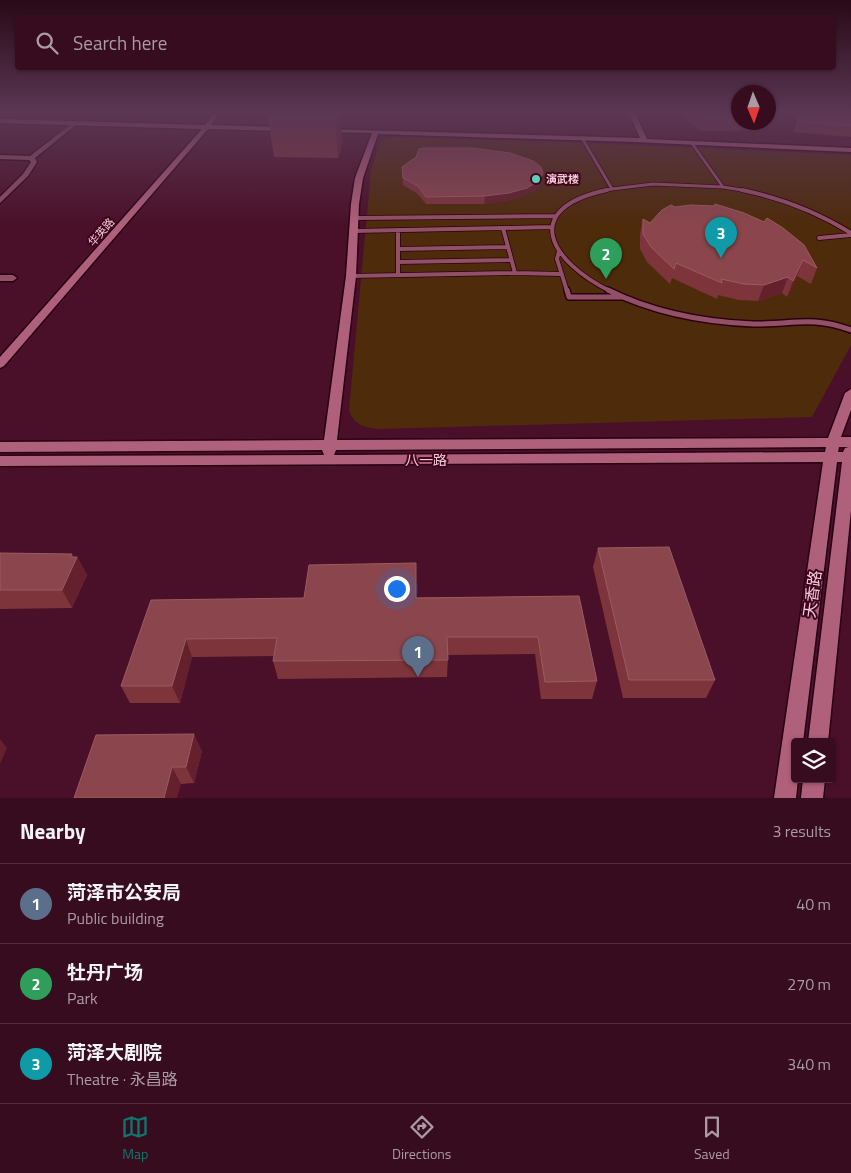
<!DOCTYPE html>
<meta charset="utf-8">
<style>
:root{--surface:#380c1f;--page:#431a2c;--text:#f1f3f6;--muted:#ab9ba4;--line:#522c3d;--accent:#0f766e}
body{margin:0;font-family:"Titillium Web","Noto Sans SC",sans-serif;background:var(--page);color:var(--text)}
.controls{position:absolute;right:15px;bottom:15px;display:grid;overflow:hidden;border-radius:5px;box-shadow:0 1px 4px #0004}
.controls button{width:45px;height:45px;display:grid;place-items:center;padding:0;border:0;border-bottom:1px solid var(--line);background:var(--surface);color:var(--text);font:25px sans-serif}
.compass{position:absolute;left:731px;top:85px;width:45px;height:45px;border-radius:50%;background:var(--surface);box-shadow:0 1px 4px #0004;rotate:178deg}
.you{position:absolute;left:396px;top:588px;width:18px;height:18px;margin:-12px;border:4px solid #fff;border-radius:50%;background:#1a73e8;box-shadow:0 0 0 8px #1a73e833}
.badge{display:grid;place-items:center;width:32px;height:32px;border-radius:50%;background:var(--accent);color:#fff;font-size:16px;font-weight:700}
.pin{position:absolute;translate:-50% -41px;filter:drop-shadow(0 1px 2px #0008)}
.pin::after{content:'';position:absolute;top:26px;width:18px;height:15px;background:inherit;clip-path:polygon(0 0,100% 0,50% 100%)}
.list{margin:0;padding:0;list-style:none}
h2{display:flex;justify-content:space-between;align-items:center;height:65px;margin:0;padding:0 20px;font-size:21px}
h2 small{font-size:16px;font-weight:400;color:var(--muted)}
.list li{display:grid;grid-template-columns:32px 1fr auto;gap:15px;align-items:center;box-sizing:border-box;height:80px;padding:0 20px;border-top:1px solid var(--line)}
.list b{display:block;font-size:19px;white-space:nowrap}
.list p{margin:0;font-size:16px;white-space:nowrap;color:var(--muted)}
.list em{font-size:16px;font-style:normal;color:var(--muted)}
.icon{flex:none;width:28px;height:28px;fill:none;stroke:currentColor;stroke-width:2;stroke-linecap:round;stroke-linejoin:round}
.map{position:relative;flex:none;width:851px;height:798px;overflow:hidden}
.search{position:absolute;background:var(--surface);box-shadow:0 1px 4px #0004;left:15px;right:15px;top:15px;height:55px;display:flex;align-items:center;gap:12px;box-sizing:border-box;padding:0 18px;border-radius:5px;color:var(--muted);font-size:19px}
.sheet{height:305px;background:var(--surface)}
nav{display:flex;justify-content:space-around;align-items:center;box-sizing:border-box;height:70px;border-top:1px solid var(--line);background:var(--surface);font-size:14px;color:var(--muted)}
nav a{display:grid;justify-items:center;gap:2px}
nav .on{color:var(--accent)}
.map>svg:first-child{display:block}
.green{fill:#4e2b0b}
.lines{fill:none;stroke-linecap:round;stroke-linejoin:round}
.lane-far2-casing{stroke:#2a0012;stroke-width:4.5}
.lane-far1-casing{stroke:#2a0012;stroke-width:5.5}
.lane-casing{stroke:#2a0012;stroke-width:8}
.street-casing{stroke:#2a0012;stroke-width:3}
.secondary-casing{stroke:#2a0012;stroke-width:3}
.lane-far2{stroke:#925066;stroke-width:3}
.lane-far1{stroke:#925066;stroke-width:4}
.lane{stroke:#925066;stroke-width:5}
.street{fill:#925066;fill-rule:evenodd}
.secondary{fill:#af607a;fill-rule:evenodd}
.wall{fill:#7d353b}
.shaded-wall{fill:#64202d}
.building{fill:#8a464c;stroke:#9a5b61}
.poi-dot{fill:#5dceb9;stroke:#40041f;stroke-width:2}
.labels{text-anchor:middle;dominant-baseline:central;stroke-width:4;stroke-linejoin:round;paint-order:stroke}
.far-poi-label{font-size:11px;font-weight:bold;fill:#f3ccd7;stroke:#40041f;text-anchor:start}
.far-street-label{font-size:11px;fill:#f3ccd7;stroke:#40041f}
.street-label{font-size:14px;fill:#f3ccd7;stroke:#40041f}
.near-street-label{font-size:16px;fill:#f3ccd7;stroke:#40041f}
</style>
<div class="map">
<svg width="851" height="798" viewBox="0 0 851 798">
<rect width="100%" height="100%" fill="#4b1029"/>
<path class="green" d="M396,137L561,142L851,155V345L812,417L377,429C363,427 354,425 349,410L371,171L381,139Z"/>
<g class="lines">
<defs>
<path id="lane-far2" d="M582,138L612,189L653,184L723,187L691,142
M723,187L748,191
M601,191L612,189"/>
<path id="lane-far1" d="M607,190C518,209 551,262 610,291
M742,190C781,198 817,212 851,233
M355,218L556,216
M503,228L551,227
M398,230V275
M819,238L851,235
M398,249L508,247
M559,251L557,259L567,291
M398,262L511,260
M515,273L561,274
M351,276L515,273L503,228L354,231"/>
<path id="lane" d="M567,290L569,297H621
M608,290C652,312 704,322 753,324C792,325 811,315 851,330"/>
<path id="street" d="M75,121L77,124L35,158L37,162L28,176L0,203V197L23,174L31,162L29,160L0,159V155L30,156Z
M0,275H13L17,278L13,281H0Z"/>
<path id="secondary" d="M214,113H220L211,125L286,127L289,129L286,131L208,129L4,366L0,368V357L202,129L0,123V119L205,125Z
M629,113H635L647,139L851,148V152L634,142L378,134L363,178L359,204L356,276L337,440L828,438L845,393L851,389V410L841,437H851V510L828,742H808L842,462H837L803,742H795V779H798L796,798H774L823,462L0,466V456L324,455L322,450L0,452V442L324,440L346,276L351,204L355,178L372,133L324,132L321,130L322,129L640,138ZM826,447L825,452L334,455L336,450ZM839,447H849L845,448L843,452H838Z
M803,779H825L823,798H801Z"/>
</defs>
<use href="#lane-far2" class="lane-far2-casing"/>
<use href="#lane-far1" class="lane-far1-casing"/>
<use href="#lane" class="lane-casing"/>
<use href="#street" class="street-casing"/>
<use href="#secondary" class="secondary-casing"/>
<use href="#lane-far2" class="lane-far2"/>
<use href="#lane-far1" class="lane-far1"/>
<use href="#lane" class="lane"/>
<use href="#street" class="street"/>
<use href="#secondary" class="secondary"/>
</g>
<path class="wall" d="M272,113H340L342,146L338,158L274,157L268,118Z
M680,113H738V122H758L754,130L701,131Z
M851,113V137L794,132L797,121Z
M416,157L542,180L538,188L526,195L509,200L484,204H426L418,194L403,185L402,167Z
M675,207L764,222L817,268L811,284L797,276L787,297L782,293L758,301L739,300L718,295L717,299L672,278L670,284L647,262L640,249V234L643,219L650,223Z
M598,548L715,680L706,698H623L593,567Z
M0,553L72,554L74,557H77L87,575L72,608L0,609Z
M579,596L597,681L592,699H541L535,654L448,655L447,677L278,679L273,661L274,656L192,657L180,703H130L121,686L151,600Z
M202,751L194,783L181,784L74,798Z"/>
<path class="shaded-wall" d="M337,113H340L342,146L338,158L335,119Z
M543,173L542,180L538,188L526,195L509,200L484,204L485,196Z
M803,260L797,276L787,297L793,281Z
M788,277L782,293L758,301L764,285Z
M72,554L76,561L77,557L87,575L72,608L62,590Z
M186,639L192,657L180,703L172,686Z
M194,734L202,751L194,783L186,767Z
M0,739L7,748L0,764Z
M172,767L181,784L177,798H164Z"/>
<path class="building" d="M272,113H337L335,119L268,118Z
M697,113H738V119H704Z
M801,113H851V126L797,121Z
M424,148H473L510,153L533,161L541,167L543,173L539,181L527,188L509,193L485,196L426,197L418,186L403,178L402,167L416,157L419,149Z
M715,204L744,213L764,222L767,218L783,228L804,245L817,268L803,260L793,281L788,277L764,285L744,284L721,279L722,283L676,263L674,269L651,247L643,234V219L650,223L662,210L671,205L675,207L691,205L714,206Z
M669,547L715,680H629L598,548Z
M0,553L72,554L70,557H77L62,590H0Z
M416,563V598L579,596L597,681L545,682L538,637H447L448,660L273,661L277,638L186,639L172,686H121L151,600L304,598L309,565Z
M194,734L186,767H172L164,798H74L96,735Z"/>
<linearGradient id="sky" x2="0" y2="1"><stop stop-color="#290917"/><stop offset="0.5" stop-color="#5b3754"/><stop offset="1" stop-color="#5b3754" stop-opacity="0"/></linearGradient>
<rect width="851" height="225" fill="url(#sky)"/>
<circle class="poi-dot" cx="536" cy="179" r="5"/>
<g class="labels">
<g class="far-poi-label">
<text x="546" y="179">演武楼</text>
</g>
<g class="far-street-label">
<text transform="translate(101 232) rotate(-49)">华英路</text>
</g>
<g class="street-label">
<text x="426" y="459">八一路</text>
</g>
<g class="near-street-label">
<text transform="translate(812 594) rotate(-82)">天香路</text>
</g>
</g>
</svg>
<div class="controls">
<button><svg class="icon" aria-label="layers" viewBox="0 0 24 24"><path d="M12 4l9 5-9 5-9-5zM3 14l9 5 9-5"/></svg></button>
</div>
<svg class="compass" viewBox="-18 -18 36 36"><path d="M0-13l5 13h-10z" fill="#e53935"/><path d="M0 13l5-13h-10z" fill="#ab9ba4"/></svg>
<div class="you"></div>
<div class="pin badge" style="left:418px;top:677px;background:#5c6f8a">1</div>
<div class="pin badge" style="left:606px;top:279px;background:#2e9e5b">2</div>
<div class="pin badge" style="left:721px;top:258px;background:#0f9aa8">3</div>
<div class="search"><svg class="icon" aria-label="search" viewBox="0 0 24 24"><circle cx="10" cy="10" r="6"/><path d="M15 15l6 6"/></svg>Search here</div>
</div>
<section class="sheet">
<h2>Nearby<small>3 results</small></h2>
<ul class="list">
<li><span class="badge" style="background:#5c6f8a">1</span><div><b>菏泽市公安局</b><p>Public building</p></div><em>40 m</em></li>
<li><span class="badge" style="background:#2e9e5b">2</span><div><b>牡丹广场</b><p>Park</p></div><em>270 m</em></li>
<li><span class="badge" style="background:#0f9aa8">3</span><div><b>菏泽大剧院</b><p>Theatre · 永昌路</p></div><em>340 m</em></li>
</ul>
</section>
<nav>
<a class="on"><svg class="icon" aria-label="map" viewBox="0 0 24 24"><path d="M3 6l6-2 6 2 6-2v14l-6 2-6-2-6 2zM9 4v14M15 6v14"/></svg>Map</a>
<a><svg class="icon" aria-label="directions" viewBox="0 0 24 24"><path d="M12 3l9 9-9 9-9-9zM9 14v-3h6M13 9l2 2-2 2"/></svg>Directions</a>
<a><svg class="icon" aria-label="saved" viewBox="0 0 24 24"><path d="M7 4h10v16l-5-4-5 4z"/></svg>Saved</a>
</nav>
